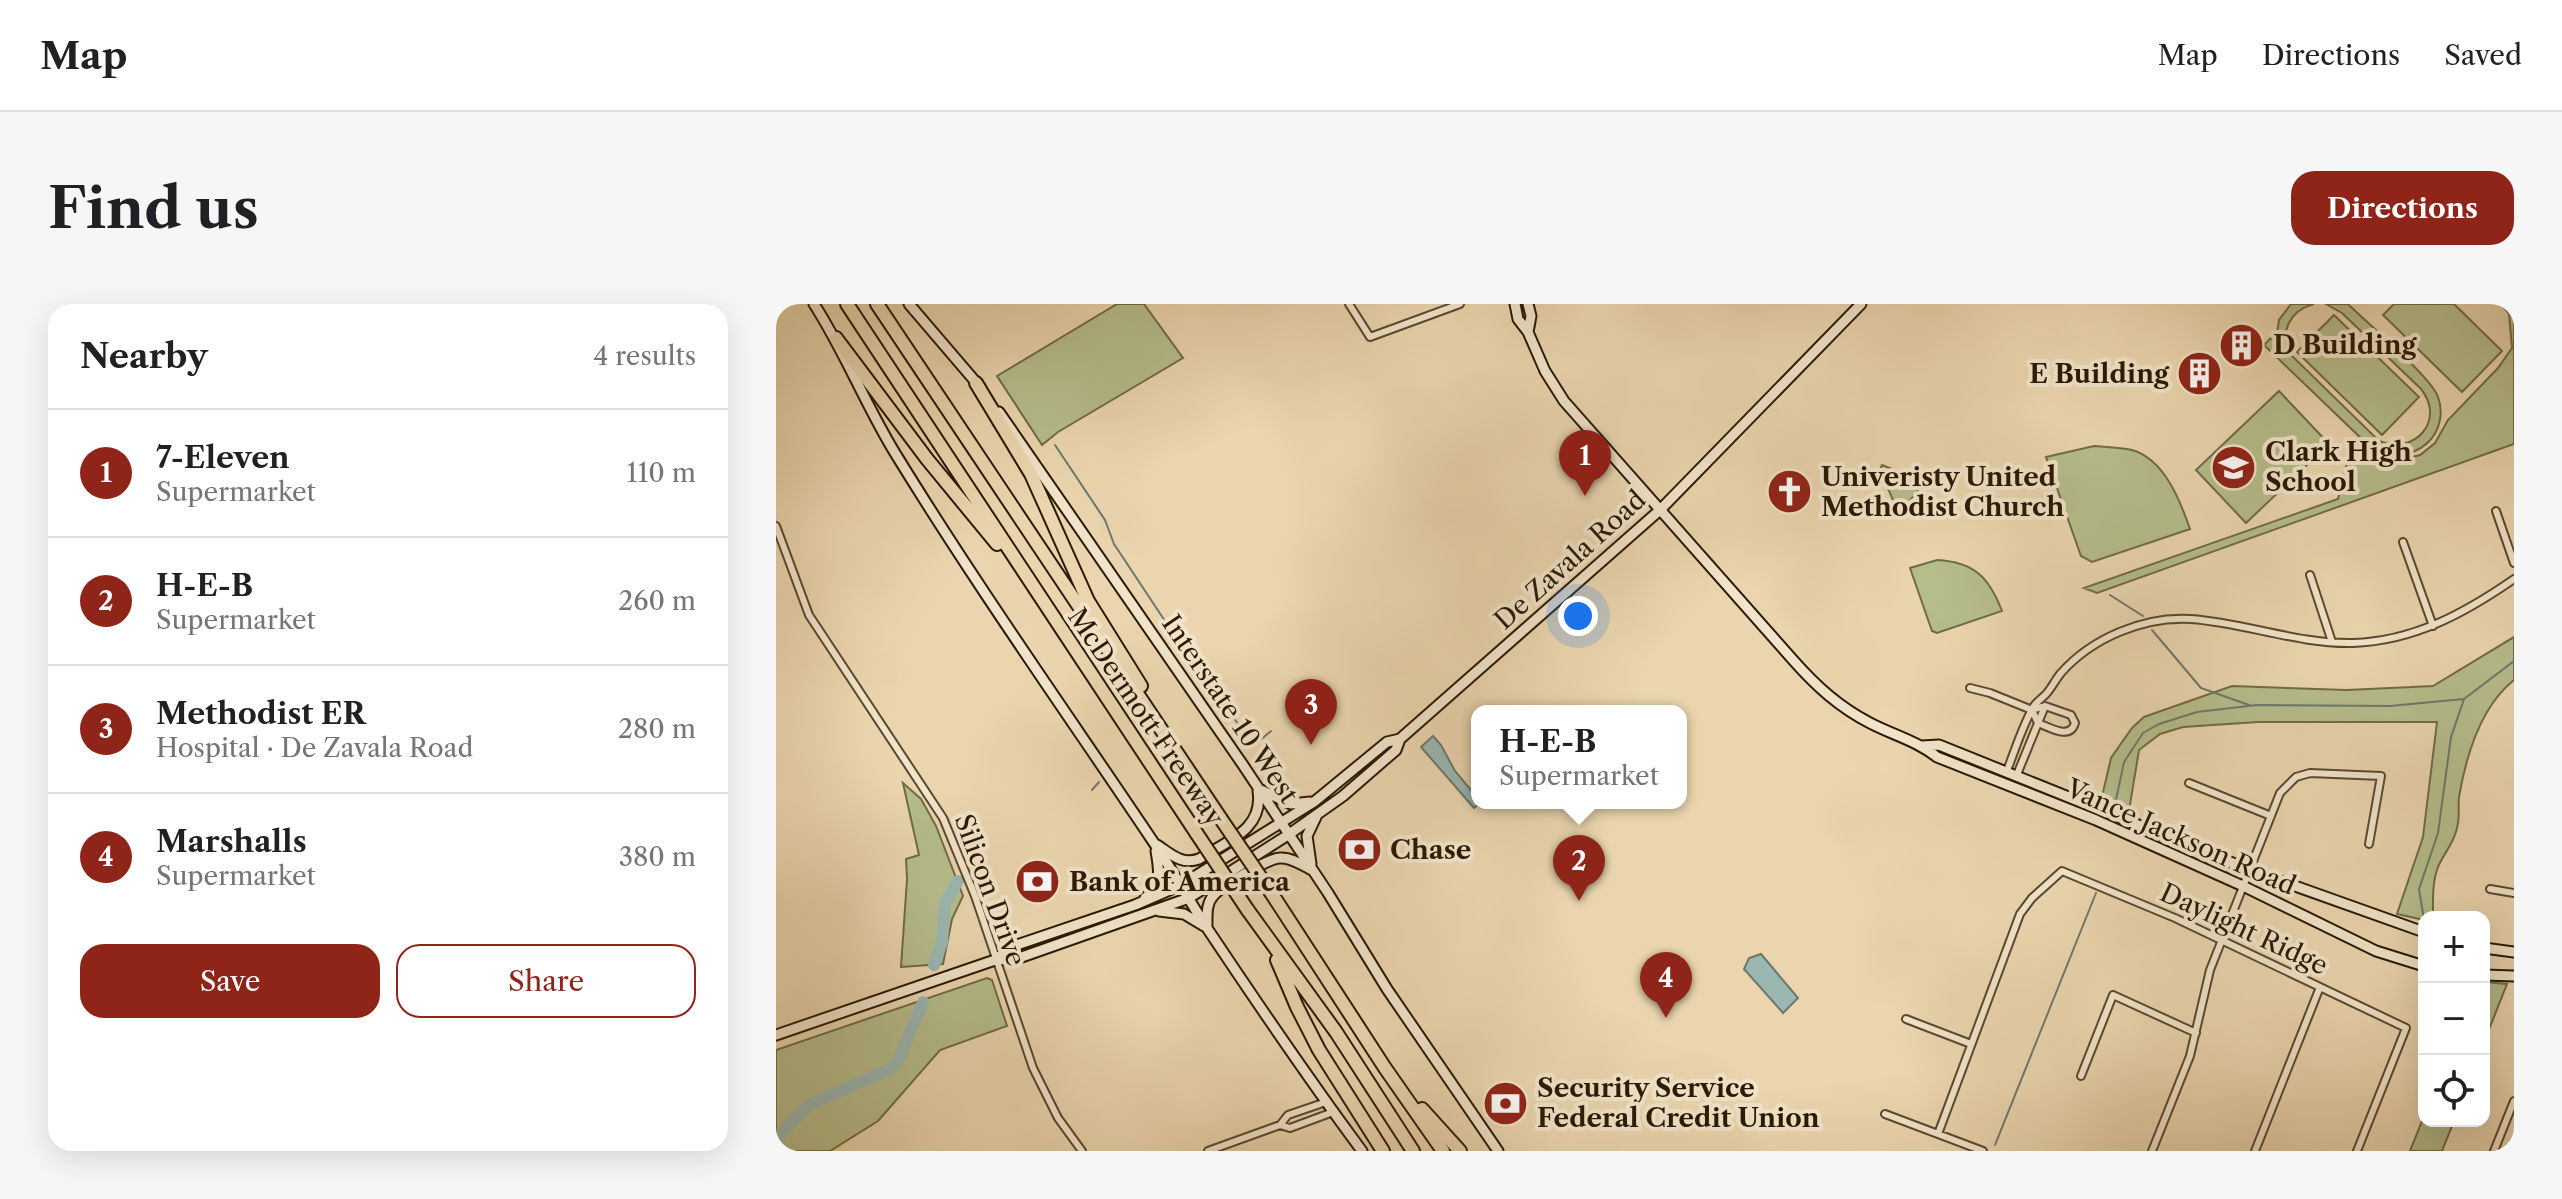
<!DOCTYPE html>
<meta charset="utf-8">
<style>
:root{--surface:#fff;--page:#f6f6f6;--text:#202124;--muted:#757577;--line:#e0e0e0;--accent:#8f2418}
body{margin:0;font-family:"Libre Caslon Text",serif;background:var(--page);color:var(--text)}
.controls{position:absolute;right:24px;bottom:24px;display:grid;overflow:hidden;border-radius:16px;box-shadow:0 8px 32px #0002}
.controls button{width:72px;height:72px;display:grid;place-items:center;padding:0;border:0;border-bottom:2px solid var(--line);background:var(--surface);color:var(--text);font:40px sans-serif}
.you{position:absolute;left:802px;top:312px;width:28px;height:28px;margin:-20px;border:6px solid #fff;border-radius:50%;background:#1a73e8;box-shadow:0 0 0 12px #1a73e833}
.badge{display:grid;place-items:center;width:52px;height:52px;border-radius:50%;background:var(--accent);color:#fff;font-size:26px;font-weight:700}
.pin{position:absolute;translate:-50% -66px;filter:drop-shadow(0 2px 4px #0008)}
.pin::after{content:'';position:absolute;top:42px;width:28px;height:24px;background:inherit;clip-path:polygon(0 0,100% 0,50% 100%)}
.popup{position:absolute;left:695px;top:401px;width:216px;height:104px;box-sizing:border-box;display:grid;place-content:center;border-radius:16px;background:var(--surface);filter:drop-shadow(0 2px 6px #0005);font-size:26px;white-space:nowrap;color:var(--muted)}
.popup b{font-size:30px;color:var(--text)}
.popup::after{content:'';position:absolute;left:50%;top:100%;margin-left:-16px;border:16px solid transparent;border-top-color:var(--surface)}
.list{margin:0;padding:0;list-style:none}
h2{display:flex;justify-content:space-between;align-items:center;height:104px;margin:0;padding:0 32px;font-size:34px}
h2 small{font-size:26px;font-weight:400;color:var(--muted)}
.list li{display:grid;grid-template-columns:52px 1fr auto;gap:24px;align-items:center;box-sizing:border-box;height:128px;padding:0 32px;border-top:2px solid var(--line)}
.list b{display:block;font-size:30px;white-space:nowrap}
.list p{margin:0;font-size:26px;white-space:nowrap;color:var(--muted)}
.list em{font-size:26px;font-style:normal;color:var(--muted)}
.actions{display:flex;gap:16px;padding:24px 32px}
.actions a{flex:1;padding:18px 0;border:2px solid var(--accent);border-radius:24px;text-align:center;font-size:28px;color:var(--accent)}
.actions .main{background:var(--accent);color:#fff}
.icon{flex:none;width:44px;height:44px;fill:none;stroke:currentColor;stroke-width:2;stroke-linecap:round;stroke-linejoin:round}
.map{position:relative;flex:none;width:1738px;height:847px;overflow:hidden;border-radius:24px}
header{display:flex;align-items:center;gap:48px;box-sizing:border-box;height:112px;padding:0 40px;background:var(--surface);border-bottom:2px solid var(--line)}
header strong{font-size:38px}
nav{display:flex;gap:44px;margin-inline-start:auto;font-size:28px}
.intro{display:flex;align-items:center;justify-content:space-between;box-sizing:border-box;height:192px;padding:0 48px}
h1{margin:0;font-size:56px}
.button{padding:20px 36px;border-radius:24px;background:var(--accent);color:#fff;font-size:28px;font-weight:700}
main{display:flex;gap:48px;padding:0 48px}
aside{flex:1;background:var(--surface);border-radius:24px;box-shadow:0 8px 32px #0002}
.map>svg:first-child{display:block}
.green{fill:#b5bd8b;stroke:#706b47;stroke-width:2}
.water{fill:#9ab7b2;stroke:#6d786c;stroke-width:2}
.lines{fill:none;stroke-linecap:round;stroke-linejoin:round}
.stream{stroke:#6d786c;stroke-width:2}
.river{stroke:#9ab7b2;stroke-width:12}
.minor-casing{stroke:#5a482e;stroke-width:10}
.secondary-casing{stroke:#2a1903;stroke-width:13}
.motorway-casing{stroke:#2a1903;stroke-width:16}
.minor{stroke:#f1e4ca;stroke-width:6}
.secondary{stroke:#f1e4ca;stroke-width:9}
.motorway{stroke:#ead5ae;stroke-width:12}
.motorway-bridge-casing{stroke:#2a1903;stroke-width:16;stroke-linecap:butt}
.motorway-bridge{stroke:#ead5ae;stroke-width:12}
.labels{text-anchor:middle;dominant-baseline:central;stroke-width:8;stroke-linejoin:round;paint-order:stroke}
.poi-label{font-size:26px;font-weight:bold;fill:#2a1903;stroke:#f1e4ca;text-anchor:start}
.street-label{font-size:26px;fill:#2a1903;stroke:#f1e4ca}
</style>
<header>
<strong>Map</strong>
<nav><a>Map</a><a>Directions</a><a>Saved</a></nav>
</header>
<div class="intro"><h1>Find us</h1><a class="button">Directions</a></div>
<main>
<aside>
<h2>Nearby<small>4 results</small></h2>
<ul class="list">
<li><span class="badge">1</span><div><b>7-Eleven</b><p>Supermarket</p></div><em>110 m</em></li>
<li><span class="badge">2</span><div><b>H-E-B</b><p>Supermarket</p></div><em>260 m</em></li>
<li><span class="badge">3</span><div><b>Methodist ER</b><p>Hospital · De Zavala Road</p></div><em>280 m</em></li>
<li><span class="badge">4</span><div><b>Marshalls</b><p>Supermarket</p></div><em>380 m</em></li>
</ul>
<div class="actions"><a class="main">Save</a><a>Share</a></div>
</aside>
<div class="map">
<svg width="1738" height="847" viewBox="0 0 1738 847">
<rect width="100%" height="100%" fill="#ead5ae"/>
<filter id="stains"><feTurbulence type="fractalNoise" baseFrequency=".0025" numOctaves="4"/><feColorMatrix values="0 0 0 0 .2 0 0 0 0 .09 0 0 0 0 .02 0 0 0 .5 -.17"/></filter>
<radialGradient id="worn" r=".72"><stop offset=".6" stop-color="#630" stop-opacity="0"/><stop offset="1" stop-color="#630" stop-opacity=".3"/></radialGradient>
<path class="green" d="M341,0H368L407,54L282,128L266,141L221,72Z
M1515,0H1538C1514,6 1503,28 1514,50L1603,137C1639,152 1670,116 1645,85L1566,9L1550,0H1572C1590,18 1655,73 1662,93C1667,106 1665,122 1656,134C1646,146 1633,151 1618,151L1621,155L1614,162L1488,41L1495,34L1500,37L1503,16Z
M1618,0H1678L1726,47L1686,88L1607,11Z
M1725,0H1738V140L1321,289L1308,284L1562,195L1572,154L1587,143L1614,165L1628,155L1644,151L1659,139L1672,116L1722,64L1736,44L1733,10Z
M1558,11L1643,93L1606,131L1521,48Z
M1503,87L1553,140L1470,219L1420,166Z
M1318,142C1330,143 1344,143 1356,146C1388,155 1404,196 1414,225L1316,258L1305,252L1270,153Z
M1106,161L1134,172L1142,187L1131,200L1117,196L1110,180L1100,174Z
M1161,256C1198,258 1213,273 1226,307L1161,329L1156,327L1134,264Z
M1738,333V376C1704,403 1690,452 1683,493C1682,503 1684,514 1681,524C1678,539 1668,549 1662,563C1656,579 1657,596 1657,613H1648V616L1621,610L1647,533L1661,418H1482L1407,423L1384,430L1363,446L1353,507L1325,497L1335,454L1356,424L1368,413L1456,382L1571,386L1657,382Z
M127,479L145,495L160,522L187,592L176,615L167,660L125,663L131,575L130,555L143,551Z
M211,674L216,676L231,722L164,746L102,817L54,847H0V746Z
M1708,678L1731,680L1708,738Z
M1648,812V817H1678L1666,847H1634Z"/>
<path class="water" d="M657,432L665,441L679,467L701,493V499H704L698,504L645,443Z
M985,650L1022,694L1007,709L968,665L973,654Z"/>
<g class="lines">
<path class="stream" d="M279,141L329,216L338,240L436,388L438,403L457,413L476,439L482,438L495,427
M1334,291L1367,312
M1376,326L1425,384L1473,401
M316,486L323,478
M1338,505L1348,458L1367,429L1383,420L1421,408L1481,401L1614,402L1688,395
M1648,616L1643,585L1662,529L1675,433L1688,395L1738,357
M1219,841L1320,589"/>
<path class="river" d="M158,661L166,638L169,599L182,577
M0,837L10,824L33,801L112,766L122,758L147,698"/>
<defs>
<path id="minor" d="M573,0L594,33L684,0
M1720,207L1738,259
M0,222L33,311L167,514L199,592L257,764L282,814L306,847
M1627,238L1657,322
M1534,271L1556,338
M1194,384L1214,389L1256,406L1269,402L1295,411L1299,419C1294,436 1275,424 1262,419L1256,406
M1230,469C1239,447 1246,422 1258,402C1262,396 1267,394 1271,389C1276,383 1280,375 1285,369C1316,334 1368,312 1415,315C1470,319 1521,340 1577,339C1638,337 1689,309 1738,275
M1240,473L1269,402
M1413,479L1495,512
M1714,585L1738,589
M1130,715L1195,740
M1305,772L1337,691L1420,729
M1109,810L1207,847
M504,821L512,811L550,798
M1162,830L1244,610L1256,594L1286,567L1399,614L1630,724L1581,847
M432,847L504,821L514,824L557,808
M1376,847L1414,752L1434,666L1504,489L1520,473L1534,469L1605,472L1593,540
M1479,847L1544,683
M1718,847L1738,797"/>
<path id="secondary" d="M38,0C69,48 89,100 119,149C200,281 290,408 376,536C396,565 412,595 431,624C481,699 532,774 586,847
M133,0L204,83
M739,0L742,15L752,28L769,67L788,97L1017,356C1040,382 1063,403 1094,419C1117,431 1141,437 1161,453L1320,516L1467,582L1600,647L1648,662
M752,28L755,12L752,0
M223,108L467,461L552,589L611,685L722,847
M1146,442L1163,441L1474,566L1648,628
M485,486L515,500L534,498
M381,541C396,551 406,561 423,555C451,537 488,526 482,487
M535,560L531,532L540,513
M369,594C387,581 383,566 380,547
M383,607L408,610L428,622
M431,621C431,611 430,599 438,591C446,582 493,554 504,554C514,553 525,560 534,565
M1708,644L1738,648
M219,656L235,643L359,601L405,581L538,498L611,438L624,435L885,205L1085,0
M1708,671L1738,672
M0,731L219,656L240,655L413,594L512,531L567,492L620,446L624,435"/>
<path id="motorway" d="M71,0L421,530
M101,0L445,515
M60,34L151,155L221,240
M200,79L255,170L312,297L365,382
M496,590L609,764L667,847
M471,605L560,728L637,847
M501,656L521,703L543,746L607,847
M646,805L684,847"/>
</defs>
<use href="#minor" class="minor-casing"/>
<use href="#secondary" class="secondary-casing"/>
<use href="#motorway" class="motorway-casing"/>
<use href="#minor" class="minor"/>
<use href="#secondary" class="secondary"/>
<use href="#motorway" class="motorway"/>
<defs>
<path id="motorway-bridge" d="M445,515L496,590
M421,530L471,605"/>
</defs>
<use href="#motorway-bridge" class="motorway-bridge-casing"/>
<use href="#motorway-bridge" class="motorway-bridge"/>
</g>
<defs>
<symbol id="building-disc" viewBox="-11 -11 22 22"><circle r="9.5" fill="#8f2418" stroke="#f1e4ca"/><path d="M-4-6H4V6H1V3H-1V6H-4ZM-2.5-4.3h1.7v1.8h-1.7ZM.8-4.3h1.7v1.8H.8ZM-2.5-1h1.7V.8h-1.7ZM.8-1h1.7V.8H.8Z" fill="#fff"/></symbol>
<symbol id="school-disc" viewBox="-11 -11 22 22"><circle r="9.5" fill="#8f2418" stroke="#f1e4ca"/><path d="M0-5L7-2L0 1L-7-2ZM-4 1L0 2.5L4 1V4Q0 6-4 4Z" fill="#fff"/></symbol>
<symbol id="church-disc" viewBox="-11 -11 22 22"><circle r="9.5" fill="#8f2418" stroke="#f1e4ca"/><path d="M-1.2-6h2.4v3.5h3.3v2.4h-3.3V6h-2.4V-.1h-3.3v-2.4h3.3Z" fill="#fff"/></symbol>
<symbol id="bank-disc" viewBox="-11 -11 22 22"><circle r="9.5" fill="#8f2418" stroke="#f1e4ca"/><path d="M-6-4H6V4H-6ZM0-2.3a2.3 2.3 0 1 0 0 4.6a2.3 2.3 0 1 0 0-4.6Z" fill="#fff"/></symbol>
</defs>
<g fill-rule="evenodd">
<use href="#building-disc" x="1440" y="16" width="51" height="51"/>
<use href="#building-disc" x="1398" y="44" width="51" height="51"/>
<use href="#school-disc" x="1432" y="138" width="51" height="51"/>
<use href="#church-disc" x="988" y="162" width="51" height="51"/>
<use href="#bank-disc" x="558" y="520" width="51" height="51"/>
<use href="#bank-disc" x="236" y="552" width="51" height="51"/>
<use href="#bank-disc" x="704" y="774" width="51" height="51"/>
</g>
<g class="labels">
<g class="poi-label">
<text x="1497" y="41">D Building</text>
<text x="1393" y="70" text-anchor="end">E Building</text>
<text x="1489" y="148">Clark High<tspan x="1489" dy="30">School</tspan></text>
<text x="1045" y="173">Univeristy United<tspan x="1045" dy="30">Methodist Church</tspan></text>
<text x="614" y="546">Chase</text>
<text x="293" y="578">Bank of America</text>
<text x="761" y="784">Security Service<tspan x="761" dy="30">Federal Credit Union</tspan></text>
</g>
<g class="street-label">
<text transform="translate(794 256) rotate(-42)">De Zavala Road</text>
<text transform="translate(454 405) rotate(56)">Interstate 10 West</text>
<text transform="translate(370 413) rotate(56)">McDermott Freeway</text>
<text transform="translate(1405 533) rotate(24)">Vance Jackson Road</text>
<text transform="translate(214 586) rotate(70)">Silicon Drive</text>
<text transform="translate(1468 625) rotate(25)">Daylight Ridge</text>
</g>
</g>
<rect width="100%" height="100%" filter="url(#stains)"/>
<rect width="100%" height="100%" fill="url(#worn)"/>
</svg>
<div class="controls">
<button>+</button>
<button>−</button>
<button><svg class="icon" aria-label="locate" viewBox="0 0 24 24"><circle cx="12" cy="12" r="6"/><path d="M12 2v4M12 18v4M2 12h4M18 12h4"/></svg></button>
</div>
<div class="you"></div>
<div class="pin badge" style="left:809px;top:192px">1</div>
<div class="pin badge" style="left:803px;top:597px">2</div>
<div class="popup"><b>H-E-B</b>Supermarket</div>
<div class="pin badge" style="left:535px;top:441px">3</div>
<div class="pin badge" style="left:890px;top:714px">4</div>
</div>
</main>
